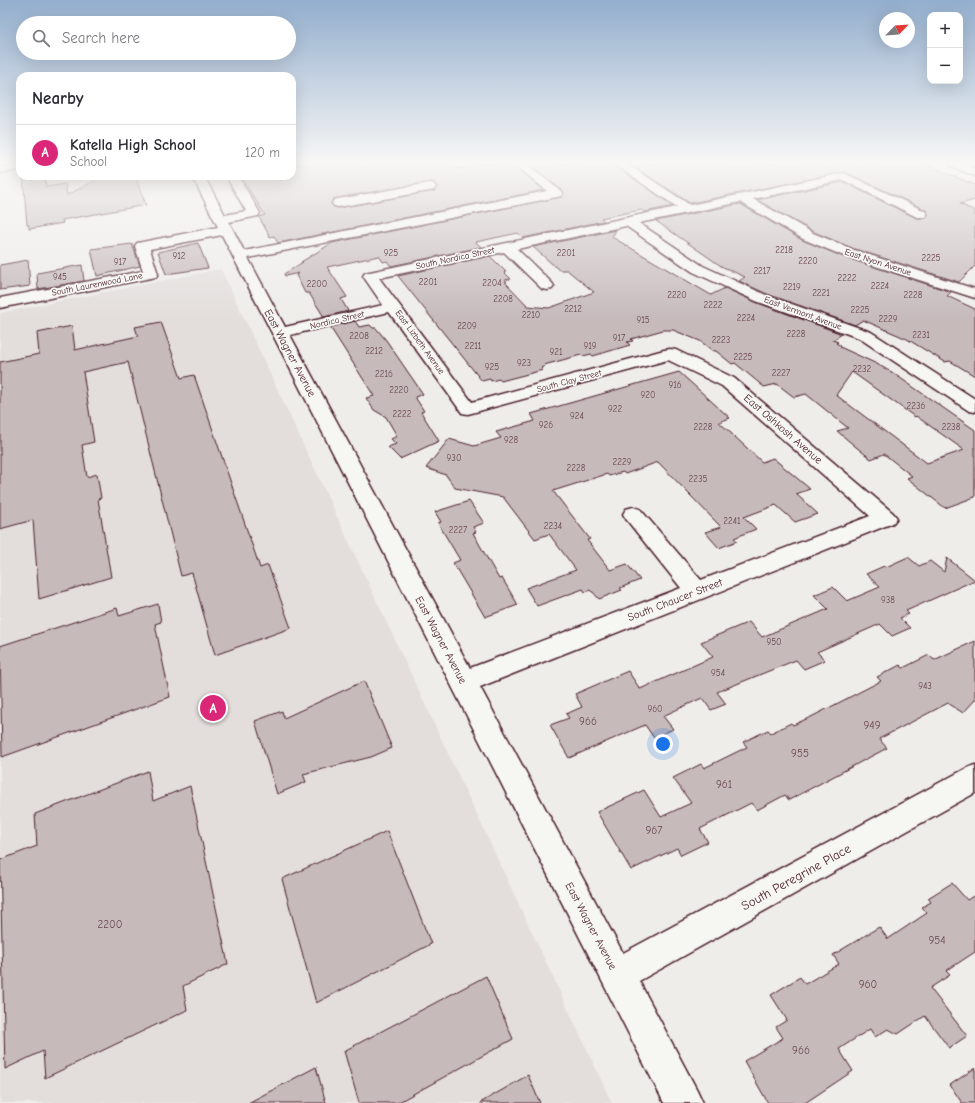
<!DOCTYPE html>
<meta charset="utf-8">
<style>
:root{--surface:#fff;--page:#f2f2f3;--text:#2b2b33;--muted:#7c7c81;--line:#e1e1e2;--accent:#db2777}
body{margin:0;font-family:"Comic Neue",sans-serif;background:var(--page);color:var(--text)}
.controls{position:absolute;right:12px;top:12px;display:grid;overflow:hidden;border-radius:8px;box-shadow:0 4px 16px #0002}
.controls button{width:36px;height:36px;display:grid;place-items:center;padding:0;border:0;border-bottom:1px solid var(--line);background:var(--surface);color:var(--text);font:20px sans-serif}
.compass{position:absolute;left:879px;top:12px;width:36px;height:36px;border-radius:50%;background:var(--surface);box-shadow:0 4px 16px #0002;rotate:65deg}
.you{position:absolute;left:663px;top:744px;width:14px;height:14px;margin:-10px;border:3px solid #fff;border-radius:50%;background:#1a73e8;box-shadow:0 0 0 6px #1a73e833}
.badge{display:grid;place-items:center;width:26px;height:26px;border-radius:50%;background:var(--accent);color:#fff;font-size:13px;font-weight:700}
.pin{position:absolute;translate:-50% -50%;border:2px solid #fff;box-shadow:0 1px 4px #0006}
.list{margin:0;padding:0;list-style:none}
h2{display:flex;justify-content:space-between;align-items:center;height:52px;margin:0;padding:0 16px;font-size:17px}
h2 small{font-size:13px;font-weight:400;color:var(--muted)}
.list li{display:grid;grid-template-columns:26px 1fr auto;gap:12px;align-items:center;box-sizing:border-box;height:56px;padding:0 16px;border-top:1px solid var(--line)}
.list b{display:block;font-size:15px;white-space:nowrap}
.list p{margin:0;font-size:13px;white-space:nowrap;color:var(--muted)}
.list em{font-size:13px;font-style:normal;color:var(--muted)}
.icon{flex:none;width:22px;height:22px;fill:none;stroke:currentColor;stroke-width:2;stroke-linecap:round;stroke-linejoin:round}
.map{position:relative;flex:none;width:975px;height:1103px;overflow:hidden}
.search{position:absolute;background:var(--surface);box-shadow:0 4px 16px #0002;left:16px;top:16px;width:280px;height:44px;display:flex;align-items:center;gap:10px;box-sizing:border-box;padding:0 14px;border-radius:22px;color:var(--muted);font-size:15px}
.panel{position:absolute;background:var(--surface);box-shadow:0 4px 16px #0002;left:16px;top:72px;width:280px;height:108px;border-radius:12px}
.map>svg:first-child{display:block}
.built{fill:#e3dedc}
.building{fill:#c6babb;stroke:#4a1f2b;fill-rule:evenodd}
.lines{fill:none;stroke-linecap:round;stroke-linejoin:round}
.minor-casing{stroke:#4a1f2b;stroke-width:3}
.major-casing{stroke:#4a1f2b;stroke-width:3}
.minor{fill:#f6f6f2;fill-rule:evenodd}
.major{fill:#f6f6f2;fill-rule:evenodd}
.labels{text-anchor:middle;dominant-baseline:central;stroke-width:3.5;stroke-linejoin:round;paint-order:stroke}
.number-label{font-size:9px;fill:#69464f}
.far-street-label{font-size:9px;fill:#4a1f2b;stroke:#f6f6f2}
.street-label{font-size:11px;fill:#4a1f2b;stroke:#f6f6f2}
.near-number-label{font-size:11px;fill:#69464f}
.near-street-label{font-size:13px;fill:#4a1f2b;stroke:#f6f6f2}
</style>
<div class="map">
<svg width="975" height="1103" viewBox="0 0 975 1103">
<rect width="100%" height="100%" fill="#efedea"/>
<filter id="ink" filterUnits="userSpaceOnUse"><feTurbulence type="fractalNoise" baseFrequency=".025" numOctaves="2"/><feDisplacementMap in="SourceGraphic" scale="8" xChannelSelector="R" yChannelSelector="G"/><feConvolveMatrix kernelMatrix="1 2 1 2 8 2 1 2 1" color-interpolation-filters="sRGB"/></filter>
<g filter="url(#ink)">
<path class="built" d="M221,269L612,1103H0V313Z"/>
<path class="building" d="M292,164H360V167L378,164H453L455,168L459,169L467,167L469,164H500L503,166L513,164L544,190L278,243L274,236L270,237L259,217L265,215L243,180L263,176H292ZM430,182L434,183L437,186L434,191L338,208L334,207L331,204L333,199L338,198Z
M557,164H613L673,206L644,212L641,210L601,218L604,221L523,238L518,233L476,242L481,247L391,266L387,261L383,262L379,256L327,267L347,297L341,299L348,311L324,317L309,293H305L296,275L299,273L285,276L284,274L303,262H301L332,243L561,197L564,192L534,168Z
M630,164H925L975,185V200L960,204L975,211V266L959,282L855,249L814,232L757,200L843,182L916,218H925L928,215L926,210L845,172L690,203Z
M23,176H43V179H45L46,187L65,184L67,195L104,176H135L146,205L62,220L63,223L29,229V225H27Z
M740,204L802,240L844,257L951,292L947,296L975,309V376L950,361L945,362L907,339L863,320L855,325L767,294L739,281L745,277L721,266L656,221Z
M616,230L612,237L711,295L725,288L755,302L842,334L833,340L838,342L836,343L841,346L840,347L877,364L893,373L975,430V497L945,508L907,478L912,476L884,454L871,459L856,447L837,431L848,428L806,394L794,397L777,384L764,387L735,363L732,364L716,351H713L700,341L673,330H663L631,339L633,341L627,342L630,345L593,356L591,354L583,356L581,355L544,365L545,366L541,368L543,370L501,381L499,379L491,381L490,379L482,381L398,276L490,256L506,272H504L511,279L505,280L507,282H505L528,306L549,308L594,292L567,270H559L533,247ZM852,372L915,417L916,416L964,450L927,463L836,395Z
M198,243L208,268L166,274L158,252Z
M132,244L140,266L97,276L91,249Z
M28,260L30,286L0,290V265Z
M82,265L84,281L38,289L37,273Z
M355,321L359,327L370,325L373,328H376L386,340L423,394L415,397L424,411L421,412L439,441L400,459L388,447L396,444L391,439L397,436L386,417L374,410L366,398L374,396L330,327Z
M161,322L181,378L194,375L260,568L268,565L291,628L215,655L192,573L181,576L128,362L83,372L94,442L82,445L87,477L97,474L101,498L98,499L111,577L39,599L33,520L0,529V362L39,354L37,333L72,326L75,350L138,336L135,327Z
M679,372L730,418L719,422L762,462L773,458L810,489L796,494L818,514L795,522L776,505L744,517L756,529L734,538L737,541L719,548L705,532L721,527L658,462L625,474L623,472L609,476L607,474L553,491L590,539L587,540L610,570L627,564L640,580L620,588L622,590L599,599L593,592H592L590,590L585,592L583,589L537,606L526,588L576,570L549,534L535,539L503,497L455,488L446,475L426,468L449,439L474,446L501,438L496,432L535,421L531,414Z
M469,501L484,523L473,527L476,532L473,533L499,579L502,578L518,605L485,617L453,563L460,560L438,523L441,522L435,512Z
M908,557L919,566L930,561L944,572L947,558L975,580L906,611L909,614L900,618L910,628L892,636L880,624L817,652L825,660L804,669L796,660L717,692L726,704L711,710L702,698L663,716L673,729L654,738L645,725L569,758L550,725L569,718L566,714L582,707L575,694L628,671L640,689L713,657L701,642L749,622L762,637L828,609L814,595L833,587L847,601L880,587L866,574L884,566L886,567Z
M158,604L161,622L155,624L170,697L2,757L0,646L117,608L119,616Z
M975,641V700L963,713L948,703L879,739L887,748L789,800L785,795L757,810L751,803L700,829L708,842L681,855L677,848L631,870L597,812L644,790L661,817L691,803L673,778L701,764L704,768L747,747L743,742L768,730L771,733L791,723L793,725L813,716L881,681L877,677L900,665L903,668L929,655L934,660Z
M364,681L392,748L371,757L303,774L306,782L277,794L255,721L282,711L284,718Z
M148,771L153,801L190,786L228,964L183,986L187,1010L45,1078L43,1051L5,1069L0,860L37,846L35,814Z
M387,831L431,944L316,1003L282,879Z
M952,883L967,900L975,895V952L946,971L950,975L930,988L967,1036L949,1048L925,1016L898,1034L888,1029L875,1037L870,1029L839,1049L853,1071L805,1103H768L744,1061L783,1038L776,1027L787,1020L771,995L800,977L805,984L839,964L833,955L879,927L888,939L927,913L922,907L931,902L928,898Z
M486,976L513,1039L397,1103H359L344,1051Z
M316,1067L326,1103H248Z
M975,1068V1103H962L950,1085Z
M528,1075L540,1103H480Z"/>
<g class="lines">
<defs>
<path id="minor" d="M454,164H468L467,166L459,168L455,167Z
M514,164H527L563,193L561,196L557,197L248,258L285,327L383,305L363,276L365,273L677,207L614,164H627L690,205L844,173L925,211L927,214L925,217H917L843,180L753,199L813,233L854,250L975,289V298L844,256L803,239L740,202L639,223L703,266L766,295L871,332L975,399V412L969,411L859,338L756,301L693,272L626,226L517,249L552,283L554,286L552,289L547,290L542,289L504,252L379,278L472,402L664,350L670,349L676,350L734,378L893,513L897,518L893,523L480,687L623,953L965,769L975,765V793L639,981L697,1090L703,1103H664L222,235L150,249L158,274L156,277L0,308V298L143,271L135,246L137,243L218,227L192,176H204L225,215L246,211L226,176H238L260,213L258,216L229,222L244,251L547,191ZM389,312L462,413L468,414L668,360L722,386L870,516L701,580L640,509L633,507L626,509L623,514L626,519L681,588L470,668L290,335Z
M950,164H965L975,169V176L951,166Z
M430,183L434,184L436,187L434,190L338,207L334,206L332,203L334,200L338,199Z"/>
<path id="major" d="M20,164V170L0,173V167Z"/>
</defs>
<use href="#minor" class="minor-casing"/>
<use href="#major" class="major-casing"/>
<use href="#minor" class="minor"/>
<use href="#major" class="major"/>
</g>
</g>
<linearGradient id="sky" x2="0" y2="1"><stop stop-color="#93aecd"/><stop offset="0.51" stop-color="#f8f7f6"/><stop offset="1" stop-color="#f8f7f6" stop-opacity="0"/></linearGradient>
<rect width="975" height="319" fill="url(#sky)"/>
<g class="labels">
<g class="number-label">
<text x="784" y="250">2218</text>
<text x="391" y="253">925</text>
<text x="566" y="253">2201</text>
<text x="179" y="256">912</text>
<text x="931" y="258">2225</text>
<text x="808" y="261">2220</text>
<text x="120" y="262">917</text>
<text x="762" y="271">2217</text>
<text x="60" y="277">945</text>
<text x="847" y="278">2222</text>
<text x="428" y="282">2201</text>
<text x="492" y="283">2204</text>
<text x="317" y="284">2200</text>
<text x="880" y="286">2224</text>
<text x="792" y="287">2219</text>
<text x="821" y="293">2221</text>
<text x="677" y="295">2220</text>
<text x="913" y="295">2228</text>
<text x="503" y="299">2208</text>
<text x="713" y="305">2222</text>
<text x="573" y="309">2212</text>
<text x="860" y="310">2225</text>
<text x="531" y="315">2210</text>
<text x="746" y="318">2224</text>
<text x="888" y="319">2229</text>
<text x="643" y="320">915</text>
<text x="467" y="326">2209</text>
<text x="796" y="334">2228</text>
<text x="921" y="335">2231</text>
<text x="359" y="336">2208</text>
<text x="619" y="338">917</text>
<text x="721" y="340">2223</text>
<text x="473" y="346">2211</text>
<text x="590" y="346">919</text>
<text x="374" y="351">2212</text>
<text x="556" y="352">921</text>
<text x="743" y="357">2225</text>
<text x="524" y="363">923</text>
<text x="492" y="367">925</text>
<text x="862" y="369">2232</text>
<text x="781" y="373">2227</text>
<text x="384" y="374">2216</text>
<text x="675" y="385">916</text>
<text x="399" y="390">2220</text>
<text x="648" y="395">920</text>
<text x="916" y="406">2236</text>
<text x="615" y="409">922</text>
<text x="402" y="414">2222</text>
<text x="577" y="416">924</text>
<text x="546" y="425">926</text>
<text x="703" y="427">2228</text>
<text x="951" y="427">2238</text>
<text x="511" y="440">928</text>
<text x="454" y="458">930</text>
<text x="622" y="462">2229</text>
<text x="576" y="468">2228</text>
<text x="698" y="479">2235</text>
<text x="732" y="521">2241</text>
<text x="553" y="526">2234</text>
<text x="458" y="530">2227</text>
<text x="888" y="600">938</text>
<text x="774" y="642">950</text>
<text x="718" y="673">954</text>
<text x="925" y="686">943</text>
<text x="655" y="709">960</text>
</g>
<g class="far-street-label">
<text transform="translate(455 258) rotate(-12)">South Nordica Street</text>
<text transform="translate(878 262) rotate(18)">East Nyon Avenue</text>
<text transform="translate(97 284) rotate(-11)">South Laurenwood Lane</text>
<text transform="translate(803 313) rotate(20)">East Vermont Avenue</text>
<text transform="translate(337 320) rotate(-13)">Nordica Street</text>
<text transform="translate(420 342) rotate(54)">East Lizbeth Avenue</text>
<text transform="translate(569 381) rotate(-15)">South Clay Street</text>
</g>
<g class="street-label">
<text transform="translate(290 353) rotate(62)">East Wagner Avenue</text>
<text transform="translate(783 429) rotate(41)">East Oshkosh Avenue</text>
<text transform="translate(675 600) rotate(-21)">South Chaucer Street</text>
<text transform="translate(441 640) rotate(62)">East Wagner Avenue</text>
<text transform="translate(591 926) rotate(62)">East Wagner Avenue</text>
</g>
<g class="near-number-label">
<text x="588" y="721">966</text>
<text x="872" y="725">949</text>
<text x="800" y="753">955</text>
<text x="724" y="784">961</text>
<text x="654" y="830">967</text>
<text x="110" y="924">2200</text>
<text x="937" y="940">954</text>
<text x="868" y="984">960</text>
<text x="801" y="1050">966</text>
</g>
<g class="near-street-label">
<text transform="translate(796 877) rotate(-29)">South Peregrine Place</text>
</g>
</g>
</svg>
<div class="controls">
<button>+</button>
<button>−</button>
</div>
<svg class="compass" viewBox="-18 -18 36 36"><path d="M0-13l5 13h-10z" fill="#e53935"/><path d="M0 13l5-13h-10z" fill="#7c7c81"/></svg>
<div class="you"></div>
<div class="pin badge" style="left:213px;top:708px">A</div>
<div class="search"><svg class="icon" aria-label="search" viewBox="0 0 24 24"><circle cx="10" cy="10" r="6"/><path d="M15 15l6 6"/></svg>Search here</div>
<section class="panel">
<h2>Nearby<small></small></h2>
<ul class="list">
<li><span class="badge">A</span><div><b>Katella High School</b><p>School</p></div><em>120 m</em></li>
</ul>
</section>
</div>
